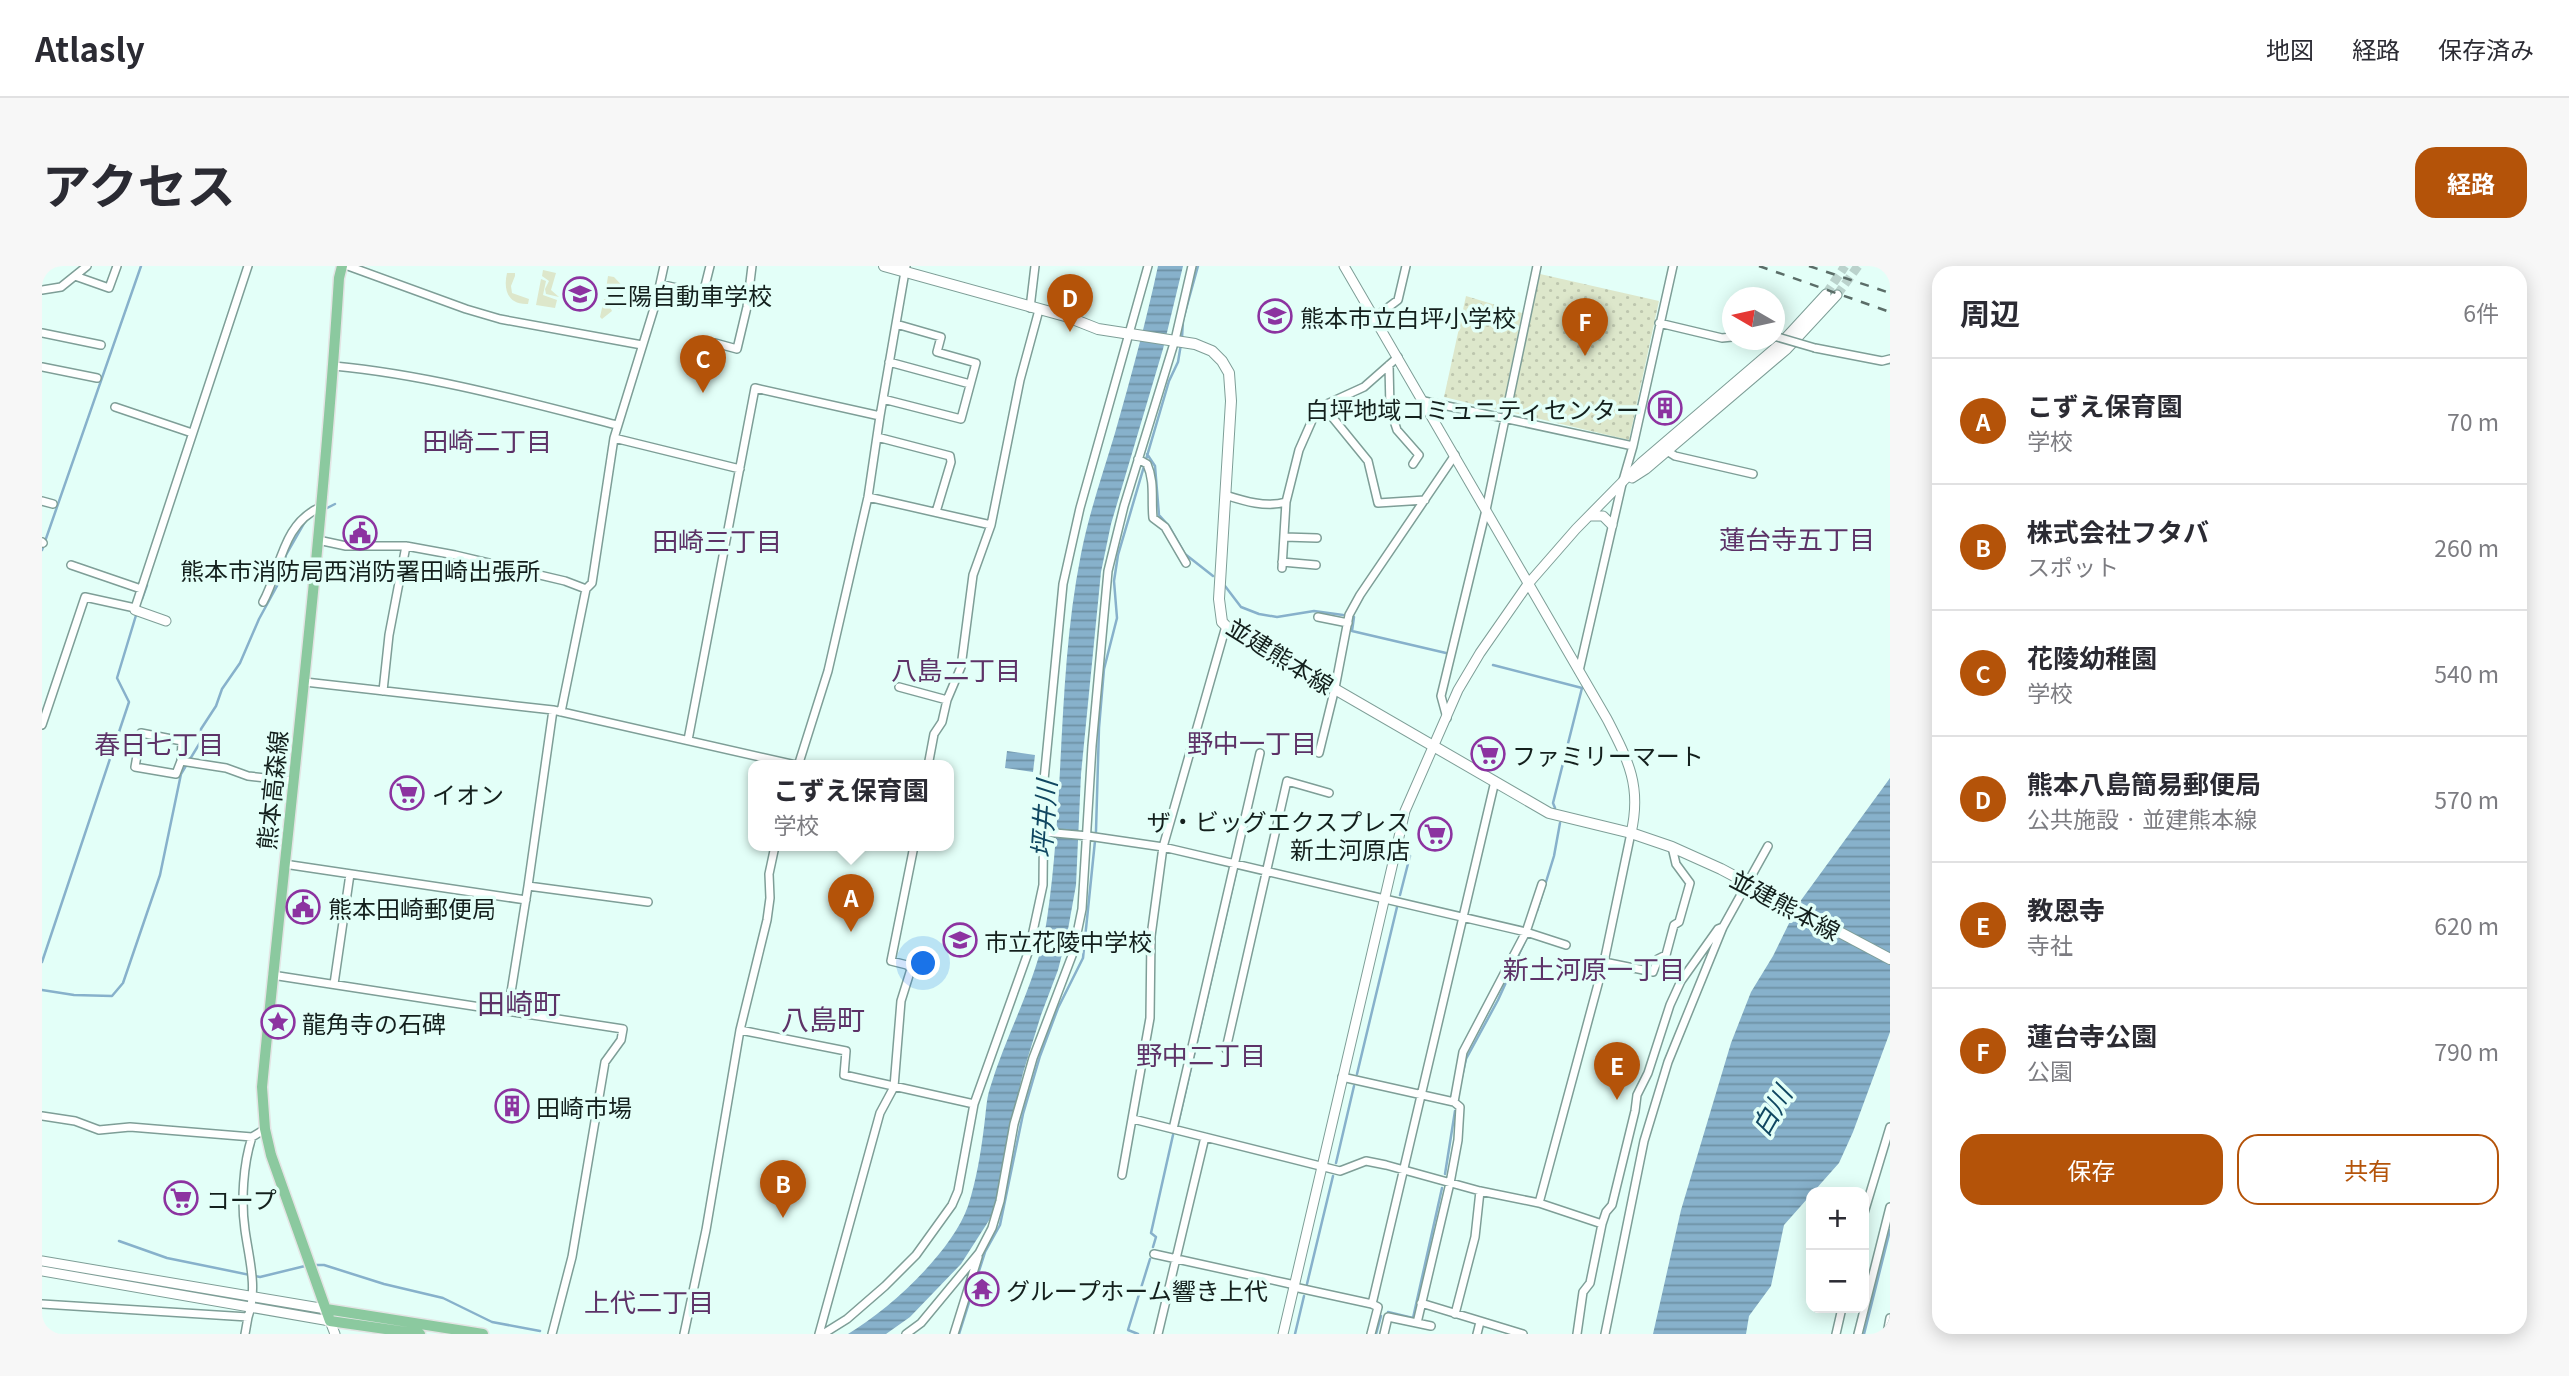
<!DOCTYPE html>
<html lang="ja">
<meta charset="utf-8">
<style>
:root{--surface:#fff;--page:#f7f7f7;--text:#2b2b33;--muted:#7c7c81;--line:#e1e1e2;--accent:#b45309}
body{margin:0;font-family:Georgia,"Noto Sans JP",serif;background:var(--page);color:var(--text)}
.controls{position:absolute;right:21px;bottom:21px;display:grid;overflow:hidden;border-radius:14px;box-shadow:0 4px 18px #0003}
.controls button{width:63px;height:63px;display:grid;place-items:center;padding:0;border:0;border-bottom:2px solid var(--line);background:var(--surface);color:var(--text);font:35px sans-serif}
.compass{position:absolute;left:1680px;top:21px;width:63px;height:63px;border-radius:50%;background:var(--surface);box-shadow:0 4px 18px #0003;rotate:279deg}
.you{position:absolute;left:882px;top:698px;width:24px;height:24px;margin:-18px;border:5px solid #fff;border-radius:50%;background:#1a73e8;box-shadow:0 0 0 10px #1a73e833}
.badge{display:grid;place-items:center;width:46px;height:46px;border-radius:50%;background:var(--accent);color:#fff;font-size:23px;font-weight:700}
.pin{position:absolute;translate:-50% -58px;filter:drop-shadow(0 2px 4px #0008)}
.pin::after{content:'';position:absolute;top:37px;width:24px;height:21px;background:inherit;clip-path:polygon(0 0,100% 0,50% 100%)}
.popup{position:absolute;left:706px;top:494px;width:206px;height:91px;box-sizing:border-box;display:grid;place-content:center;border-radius:14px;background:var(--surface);filter:drop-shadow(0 2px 5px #0005);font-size:23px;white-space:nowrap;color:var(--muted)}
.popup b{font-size:26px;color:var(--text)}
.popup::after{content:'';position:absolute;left:50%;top:100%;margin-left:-14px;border:14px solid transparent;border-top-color:var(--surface)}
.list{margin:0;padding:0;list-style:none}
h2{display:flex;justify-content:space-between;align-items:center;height:91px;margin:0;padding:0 28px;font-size:30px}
h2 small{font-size:23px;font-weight:400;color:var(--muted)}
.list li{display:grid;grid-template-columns:46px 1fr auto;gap:21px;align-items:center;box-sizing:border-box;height:126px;padding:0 28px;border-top:2px solid var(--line)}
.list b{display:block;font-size:26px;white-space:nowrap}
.list p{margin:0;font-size:23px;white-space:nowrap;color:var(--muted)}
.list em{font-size:23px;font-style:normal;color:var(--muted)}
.actions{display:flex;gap:14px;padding:21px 28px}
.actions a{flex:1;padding:16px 0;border:2px solid var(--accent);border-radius:21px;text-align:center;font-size:24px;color:var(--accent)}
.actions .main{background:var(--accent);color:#fff}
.map{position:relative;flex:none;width:1848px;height:1068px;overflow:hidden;border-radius:21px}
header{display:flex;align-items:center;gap:42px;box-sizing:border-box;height:98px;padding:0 35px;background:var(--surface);border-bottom:2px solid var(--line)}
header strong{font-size:33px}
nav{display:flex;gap:38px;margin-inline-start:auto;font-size:24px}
.intro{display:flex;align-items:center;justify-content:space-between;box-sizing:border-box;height:168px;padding:0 42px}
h1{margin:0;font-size:49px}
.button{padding:18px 32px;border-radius:21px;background:var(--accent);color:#fff;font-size:24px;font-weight:700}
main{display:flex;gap:42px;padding:0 42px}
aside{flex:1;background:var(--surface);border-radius:21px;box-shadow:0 4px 18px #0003}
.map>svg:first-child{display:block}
.green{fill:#dde7cb}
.park{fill:url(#park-dots)}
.water{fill:url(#water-rules)}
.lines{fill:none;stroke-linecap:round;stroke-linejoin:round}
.stream{stroke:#87b1cb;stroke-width:2.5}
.tertiary-tunnel{stroke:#bad2cc;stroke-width:9;stroke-dasharray:9 4.5;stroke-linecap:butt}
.minor-casing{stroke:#7e9e97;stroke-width:10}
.tertiary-casing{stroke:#7e9e97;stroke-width:11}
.secondary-casing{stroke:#7e9e97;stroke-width:12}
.primary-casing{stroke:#e3e4e4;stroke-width:13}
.minor{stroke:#fff;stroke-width:7}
.tertiary{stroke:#fff;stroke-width:9}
.secondary{stroke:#fff;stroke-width:10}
.primary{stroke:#8bc99f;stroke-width:10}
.rail{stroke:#5b6d68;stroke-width:2.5;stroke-dasharray:9 9;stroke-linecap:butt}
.minor-bridge-casing{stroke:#7e9e97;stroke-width:10;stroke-linecap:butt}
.minor-bridge{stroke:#fff;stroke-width:7}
.labels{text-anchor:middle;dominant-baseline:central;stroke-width:7;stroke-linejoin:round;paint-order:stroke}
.poi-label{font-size:24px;fill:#14201d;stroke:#e3fff8;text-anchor:start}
.street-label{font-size:24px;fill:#14201d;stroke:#e3fff8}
.neighbourhood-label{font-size:26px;fill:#5d3267;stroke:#e3fff8}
.water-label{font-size:26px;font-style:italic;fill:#104761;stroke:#e3fff8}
.quarter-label{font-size:28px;fill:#5d3267;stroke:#e3fff8}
</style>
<header>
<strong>Atlasly</strong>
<nav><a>地図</a><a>経路</a><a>保存済み</a></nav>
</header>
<div class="intro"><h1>アクセス</h1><a class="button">経路</a></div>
<main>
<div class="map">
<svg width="1848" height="1068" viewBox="0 0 1848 1068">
<defs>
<pattern id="park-dots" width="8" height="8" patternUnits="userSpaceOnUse" patternTransform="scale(1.75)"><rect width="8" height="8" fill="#dde7cb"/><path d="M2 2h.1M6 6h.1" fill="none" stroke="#bdc6ae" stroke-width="1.8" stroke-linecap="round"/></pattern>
<pattern id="water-rules" width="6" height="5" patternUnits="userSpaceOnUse" patternTransform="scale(1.75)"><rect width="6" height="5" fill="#87b1cb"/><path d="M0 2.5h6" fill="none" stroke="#6d90a4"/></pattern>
</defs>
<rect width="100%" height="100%" fill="#e3fff8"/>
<path class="green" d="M501,4L514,7L509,24L517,31L504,28L503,23L507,15L500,10Z
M465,7H473V10L469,20L470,27L487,33L486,38C466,39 461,24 465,7Z
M566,10L572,11L587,27L564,23Z
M499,13L504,15L501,29L515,34L513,42L494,39Z
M562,33L582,36L584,37L577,43L571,38L568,41L570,45L560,53L558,51Z"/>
<path class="park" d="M1498,8L1617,35L1587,174L1468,146Z
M1424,30L1480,47L1460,145L1402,131Z"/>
<path class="water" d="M1116,0H1141L1121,83L1069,258L1059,306L1039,508L1034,619L1025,669L1016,704L999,749L981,807L961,895L953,945L919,998L868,1051L844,1068H806C848,1043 910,986 926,940C934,916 939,886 942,861C944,848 944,834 948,822C965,765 997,712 1005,653C1023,532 1015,408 1039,288C1047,247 1061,207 1073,167C1089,111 1104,56 1116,0Z
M965,485L993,489L991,506L963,502Z
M1848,512V766L1811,866L1797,897L1742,959L1729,1020L1707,1050L1704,1068H1611L1639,944L1689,777L1709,726L1731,690L1757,637Z"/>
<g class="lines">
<path class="stream" d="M1140,72L1141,54L1156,0
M1105,188L1113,200L1117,249L1127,260L1143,288L1171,310
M281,244L293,238
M0,284L99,0
M1183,320L1199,341L1217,348L1235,351L1272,345L1301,349
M100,333L105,319
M1312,351L1310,365L1404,387
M1451,399L1540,422L1511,537L1513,542
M1358,629L1368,590
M1495,645L1512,590L1518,557
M0,696L87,436L75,412L95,346
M0,724L32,729L70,730L81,717L118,609L139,508L159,475V463L174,440L180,423L198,397L217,353L235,320L244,289L264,254
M1315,808L1355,641
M1419,815L1424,793L1456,734L1483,675
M1136,858L1194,606
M1294,897L1312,820
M1403,908L1413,845
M77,975L125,992L218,1011L263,1000
M1111,981L1114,971L1109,967L1131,869
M273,999H282L342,1018L401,1032L450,1056L498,1065
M1265,1018L1291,910
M1346,1046L1371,1052L1400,922
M917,1068L943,986L958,959L981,848L998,790L1016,742L1041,692L1054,565L1057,462L1062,403L1075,352L1072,315L1076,289L1127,115L1136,96L1139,78
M1096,1068L1086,1064L1108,993
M1253,1068L1262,1030
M1334,1068L1339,1050
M1822,1068L1848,964"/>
<path class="tertiary-tunnel" d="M1784,28L1803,0
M1795,29L1816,0"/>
<defs>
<path id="minor" d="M306,0L424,43L458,53L600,79
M33,10L67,22L75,0
M618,18L661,28L668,0
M0,24L19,21L45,0
M988,42L993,0
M1332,52L1356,34L1364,0
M1617,57L1680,72L1690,71
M0,67L59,79
M673,77L695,83L705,41L710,0
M1773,82L1840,95L1848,93
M847,96L928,118
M1347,99L1348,143L1355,164L1377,189L1371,198
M292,100C388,109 481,135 575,159
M0,101L55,112
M841,133L919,153L934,97L895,86L899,71L854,58
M1382,135L1591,180
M73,141L150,167
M1282,141L1326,195L1336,237L1383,234
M835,171L908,190L909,196L894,246
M572,172L698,203
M1625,185L1633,190L1711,208
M1096,193L1105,198C1113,216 1109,233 1111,252L1123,261L1144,297
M1183,229C1202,235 1224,242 1244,236L1257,184L1272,150L1287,137L1322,121L1356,91
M826,231L949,259
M0,235L11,238
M1242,271L1275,272
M276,274L304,280H364L413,289L523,315L544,323
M0,276L1,277
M1240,296L1274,299
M29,299L99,323
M1240,302L1244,236
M221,336C239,303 240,257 279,241
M1276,351L1306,357
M1537,405L1580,218L1591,180L1631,0
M263,416L511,444L758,500
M857,421L905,434
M341,425L347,369L364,280
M519,446L544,323L550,317L572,172L614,36L622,0
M1405,452L1399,430L1444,244L1495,0
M0,459L43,331L93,342L206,0
M646,474L713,122L838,150
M1277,487L1293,422L1307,349L1318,329L1413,189
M139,495L140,475L99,467L93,501L134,508L139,495L184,502L206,510L251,515
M756,500L786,405L826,231L838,150L864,0
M886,500L892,468L900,456L905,434L919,401L931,309L949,259L978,114L997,44
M1002,566L1046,570L1121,581L1484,666L1524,679
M242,598L484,634
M486,620L606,636
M1562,696L1611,706L1616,693L1624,689L1632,659L1637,656L1648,617L1634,598L1630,581
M230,709L581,763L579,774L563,796L530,991L510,1068
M292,718L308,608
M466,745L486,620L511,444
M698,764L804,785L802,809L932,838
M1184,783L1245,515L1287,527
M1300,811L1412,836L1421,786L1484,666L1500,618
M0,850L33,855L57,864L88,861L210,871L223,863
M1091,853L1298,905L1324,895L1344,899L1438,925L1497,937L1560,958
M1131,863L1218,487
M1080,909L1108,752L1109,670L1121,581L1184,360
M1497,937L1562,696L1589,567
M1822,947L1848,861
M1112,988L1253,1019
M1252,1021L1330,1038L1336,1041L1329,1068
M1379,1037L1481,1068
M0,1038L206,1051C216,1022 207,993 203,964C199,936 201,898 210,871
M1330,1038L1453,515
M1413,1048L1433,971L1438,925
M1375,1057L1408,917L1416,874L1418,841L1412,836
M203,1068L206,1051
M642,1068L664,964L698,764L725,654L728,632L727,608L733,580
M777,1068L838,847L852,821L859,735L869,703L865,699L849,695L872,580
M781,1068L805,1053L843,1020L874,989L910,939L916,925L932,838L987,684L1001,619L1002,514L1021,318L1038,242L1106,0
M864,1068L879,1057L937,987L950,962L958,935L972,858L991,792L1031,687L1040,643L1050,480L1066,305L1082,240L1133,74L1150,0
M912,1068L936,991
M1116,1068L1163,871
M1342,1068L1346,1051L1389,1060
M1435,1068L1438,1056
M1535,1068L1541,1026L1548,1017L1560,958L1564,946L1570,939L1593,845L1595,829L1606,807L1628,739L1639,715L1676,663L1681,661
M1563,1068L1602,875L1626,796L1681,661L1726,580
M1794,1068L1800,1042
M1816,1068L1848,941
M1845,1068L1848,1052"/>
<path id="tertiary" d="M1302,0L1565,453C1586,494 1600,520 1589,567
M1590,212L1604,203L1745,83L1795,29
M1547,250H1561L1570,259
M93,342V344L124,355
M0,995L284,1043
M0,1005L288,1055L293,1068
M1241,1068L1363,545L1416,424L1438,387L1486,318L1534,263L1599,197L1738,78L1784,28"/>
<path id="secondary" d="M842,0L1023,50L1056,63L1153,78L1170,85L1180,95L1187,107L1189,135L1177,333L1180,356L1184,360L1507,547L1589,567L1630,581L1679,603L1848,693"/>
<path id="primary" d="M300,0L297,12C280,283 246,551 220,821L223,863L229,889L288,1055L378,1068
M284,1043L441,1068"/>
</defs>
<use href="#minor" class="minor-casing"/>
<use href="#tertiary" class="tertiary-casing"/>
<use href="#secondary" class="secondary-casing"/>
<use href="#primary" class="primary-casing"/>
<use href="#minor" class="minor"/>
<use href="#tertiary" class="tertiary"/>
<use href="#secondary" class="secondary"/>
<use href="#primary" class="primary"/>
<path class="rail" d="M1717,0L1848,46
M1767,0L1848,27"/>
<defs>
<path id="minor-bridge" d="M1732,70L1773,82"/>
</defs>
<use href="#minor-bridge" class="minor-bridge-casing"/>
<use href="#minor-bridge" class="minor-bridge"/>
</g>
<defs>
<symbol id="school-ring" viewBox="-11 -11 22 22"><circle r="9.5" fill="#e3fff8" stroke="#8c33a0" stroke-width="1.5"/><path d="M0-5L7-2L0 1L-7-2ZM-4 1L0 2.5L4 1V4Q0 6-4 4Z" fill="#8c33a0"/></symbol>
<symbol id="building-ring" viewBox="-11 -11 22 22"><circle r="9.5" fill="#e3fff8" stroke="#8c33a0" stroke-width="1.5"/><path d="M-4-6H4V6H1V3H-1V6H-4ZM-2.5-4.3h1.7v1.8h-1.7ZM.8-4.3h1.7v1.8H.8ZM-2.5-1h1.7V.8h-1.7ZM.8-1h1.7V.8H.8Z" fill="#8c33a0"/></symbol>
<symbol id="civic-ring" viewBox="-11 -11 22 22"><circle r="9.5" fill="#e3fff8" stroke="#8c33a0" stroke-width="1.5"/><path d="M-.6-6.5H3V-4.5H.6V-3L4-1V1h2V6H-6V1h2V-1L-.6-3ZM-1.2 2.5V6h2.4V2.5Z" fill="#8c33a0"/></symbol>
<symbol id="supermarket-ring" viewBox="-11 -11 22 22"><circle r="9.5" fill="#e3fff8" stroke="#8c33a0" stroke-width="1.5"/><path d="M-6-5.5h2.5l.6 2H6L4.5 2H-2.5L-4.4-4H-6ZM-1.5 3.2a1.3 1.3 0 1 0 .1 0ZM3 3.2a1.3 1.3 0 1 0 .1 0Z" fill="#8c33a0"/></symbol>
<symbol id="sight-ring" viewBox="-11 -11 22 22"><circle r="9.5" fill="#e3fff8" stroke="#8c33a0" stroke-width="1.5"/><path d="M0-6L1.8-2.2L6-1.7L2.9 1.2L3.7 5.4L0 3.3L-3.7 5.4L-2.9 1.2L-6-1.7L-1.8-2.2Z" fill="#8c33a0"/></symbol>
<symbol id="temple-ring" viewBox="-11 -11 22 22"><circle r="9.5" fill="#e3fff8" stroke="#8c33a0" stroke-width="1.5"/><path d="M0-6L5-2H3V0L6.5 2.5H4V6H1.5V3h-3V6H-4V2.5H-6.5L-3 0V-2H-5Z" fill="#8c33a0"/></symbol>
</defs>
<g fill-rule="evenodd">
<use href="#school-ring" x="519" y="9" width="38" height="38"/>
<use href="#school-ring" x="1214" y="31" width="38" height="38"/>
<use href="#building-ring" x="1604" y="123" width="38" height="38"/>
<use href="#civic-ring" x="299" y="248" width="38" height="38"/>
<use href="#supermarket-ring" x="1427" y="469" width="38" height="38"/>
<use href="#supermarket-ring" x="346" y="508" width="38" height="38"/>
<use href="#supermarket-ring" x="1374" y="549" width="38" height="38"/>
<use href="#civic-ring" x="242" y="622" width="38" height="38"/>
<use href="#school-ring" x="899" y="655" width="38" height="38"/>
<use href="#sight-ring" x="217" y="737" width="38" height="38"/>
<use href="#building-ring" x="451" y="821" width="38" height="38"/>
<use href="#supermarket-ring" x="120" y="913" width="38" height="38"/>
<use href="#temple-ring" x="921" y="1004" width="38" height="38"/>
</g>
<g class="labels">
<g class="poi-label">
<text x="562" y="28">三陽自動車学校</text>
<text x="1258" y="50">熊本市立白坪小学校</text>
<text x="1598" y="142" text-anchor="end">白坪地域コミュニティセンター</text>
<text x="318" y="303" text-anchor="middle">熊本市消防局西消防署田崎出張所</text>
<text x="1470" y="488">ファミリーマート</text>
<text x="390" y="527">イオン</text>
<text x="1368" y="554" text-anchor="end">ザ・ビッグエクスプレス<tspan x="1368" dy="28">新土河原店</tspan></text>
<text x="286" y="641">熊本田崎郵便局</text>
<text x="942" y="674">市立花陵中学校</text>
<text x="260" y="756">龍角寺の石碑</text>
<text x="494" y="840">田崎市場</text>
<text x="164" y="932">コープ</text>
<text x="964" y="1023">グループホーム響き上代</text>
</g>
<g class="street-label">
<text transform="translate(1239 389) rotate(32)">並建熊本線</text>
<text transform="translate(229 524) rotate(-84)">熊本高森線</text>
<text transform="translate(1744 638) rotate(28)">並建熊本線</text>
</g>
<g class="neighbourhood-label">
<text x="445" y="173">田崎二丁目</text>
<text x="1755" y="271">蓮台寺五丁目</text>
<text x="675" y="273">田崎三丁目</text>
<text x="914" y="402">八島二丁目</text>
<text x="1210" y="475">野中一丁目</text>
<text x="117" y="476">春日七丁目</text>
<text x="1552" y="701">新土河原一丁目</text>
<text x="1159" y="787">野中二丁目</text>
<text x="607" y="1034">上代二丁目</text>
</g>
<g class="water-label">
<text transform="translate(1000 553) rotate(-86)">坪井川</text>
<text transform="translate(1728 844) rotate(-60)">白川</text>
</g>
<g class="quarter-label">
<text x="477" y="736">田崎町</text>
<text x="781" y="752">八島町</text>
</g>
</g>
</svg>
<div class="controls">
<button>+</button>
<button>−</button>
</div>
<svg class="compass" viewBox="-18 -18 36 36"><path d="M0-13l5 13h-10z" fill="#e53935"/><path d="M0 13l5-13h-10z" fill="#7c7c81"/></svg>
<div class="you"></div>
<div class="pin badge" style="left:809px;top:666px">A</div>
<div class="popup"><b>こずえ保育園</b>学校</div>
<div class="pin badge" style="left:741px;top:952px">B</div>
<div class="pin badge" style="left:661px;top:127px">C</div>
<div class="pin badge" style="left:1028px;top:66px">D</div>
<div class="pin badge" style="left:1575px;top:834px">E</div>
<div class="pin badge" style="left:1543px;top:90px">F</div>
</div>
<aside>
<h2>周辺<small>6件</small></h2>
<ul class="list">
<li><span class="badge">A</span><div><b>こずえ保育園</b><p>学校</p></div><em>70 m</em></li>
<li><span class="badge">B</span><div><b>株式会社フタバ</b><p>スポット</p></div><em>260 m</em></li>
<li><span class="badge">C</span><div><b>花陵幼稚園</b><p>学校</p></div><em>540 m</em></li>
<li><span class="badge">D</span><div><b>熊本八島簡易郵便局</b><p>公共施設 · 並建熊本線</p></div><em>570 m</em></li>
<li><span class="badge">E</span><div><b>教恩寺</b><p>寺社</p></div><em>620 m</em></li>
<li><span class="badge">F</span><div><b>蓮台寺公園</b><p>公園</p></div><em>790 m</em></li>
</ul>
<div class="actions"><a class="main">保存</a><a>共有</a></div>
</aside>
</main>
